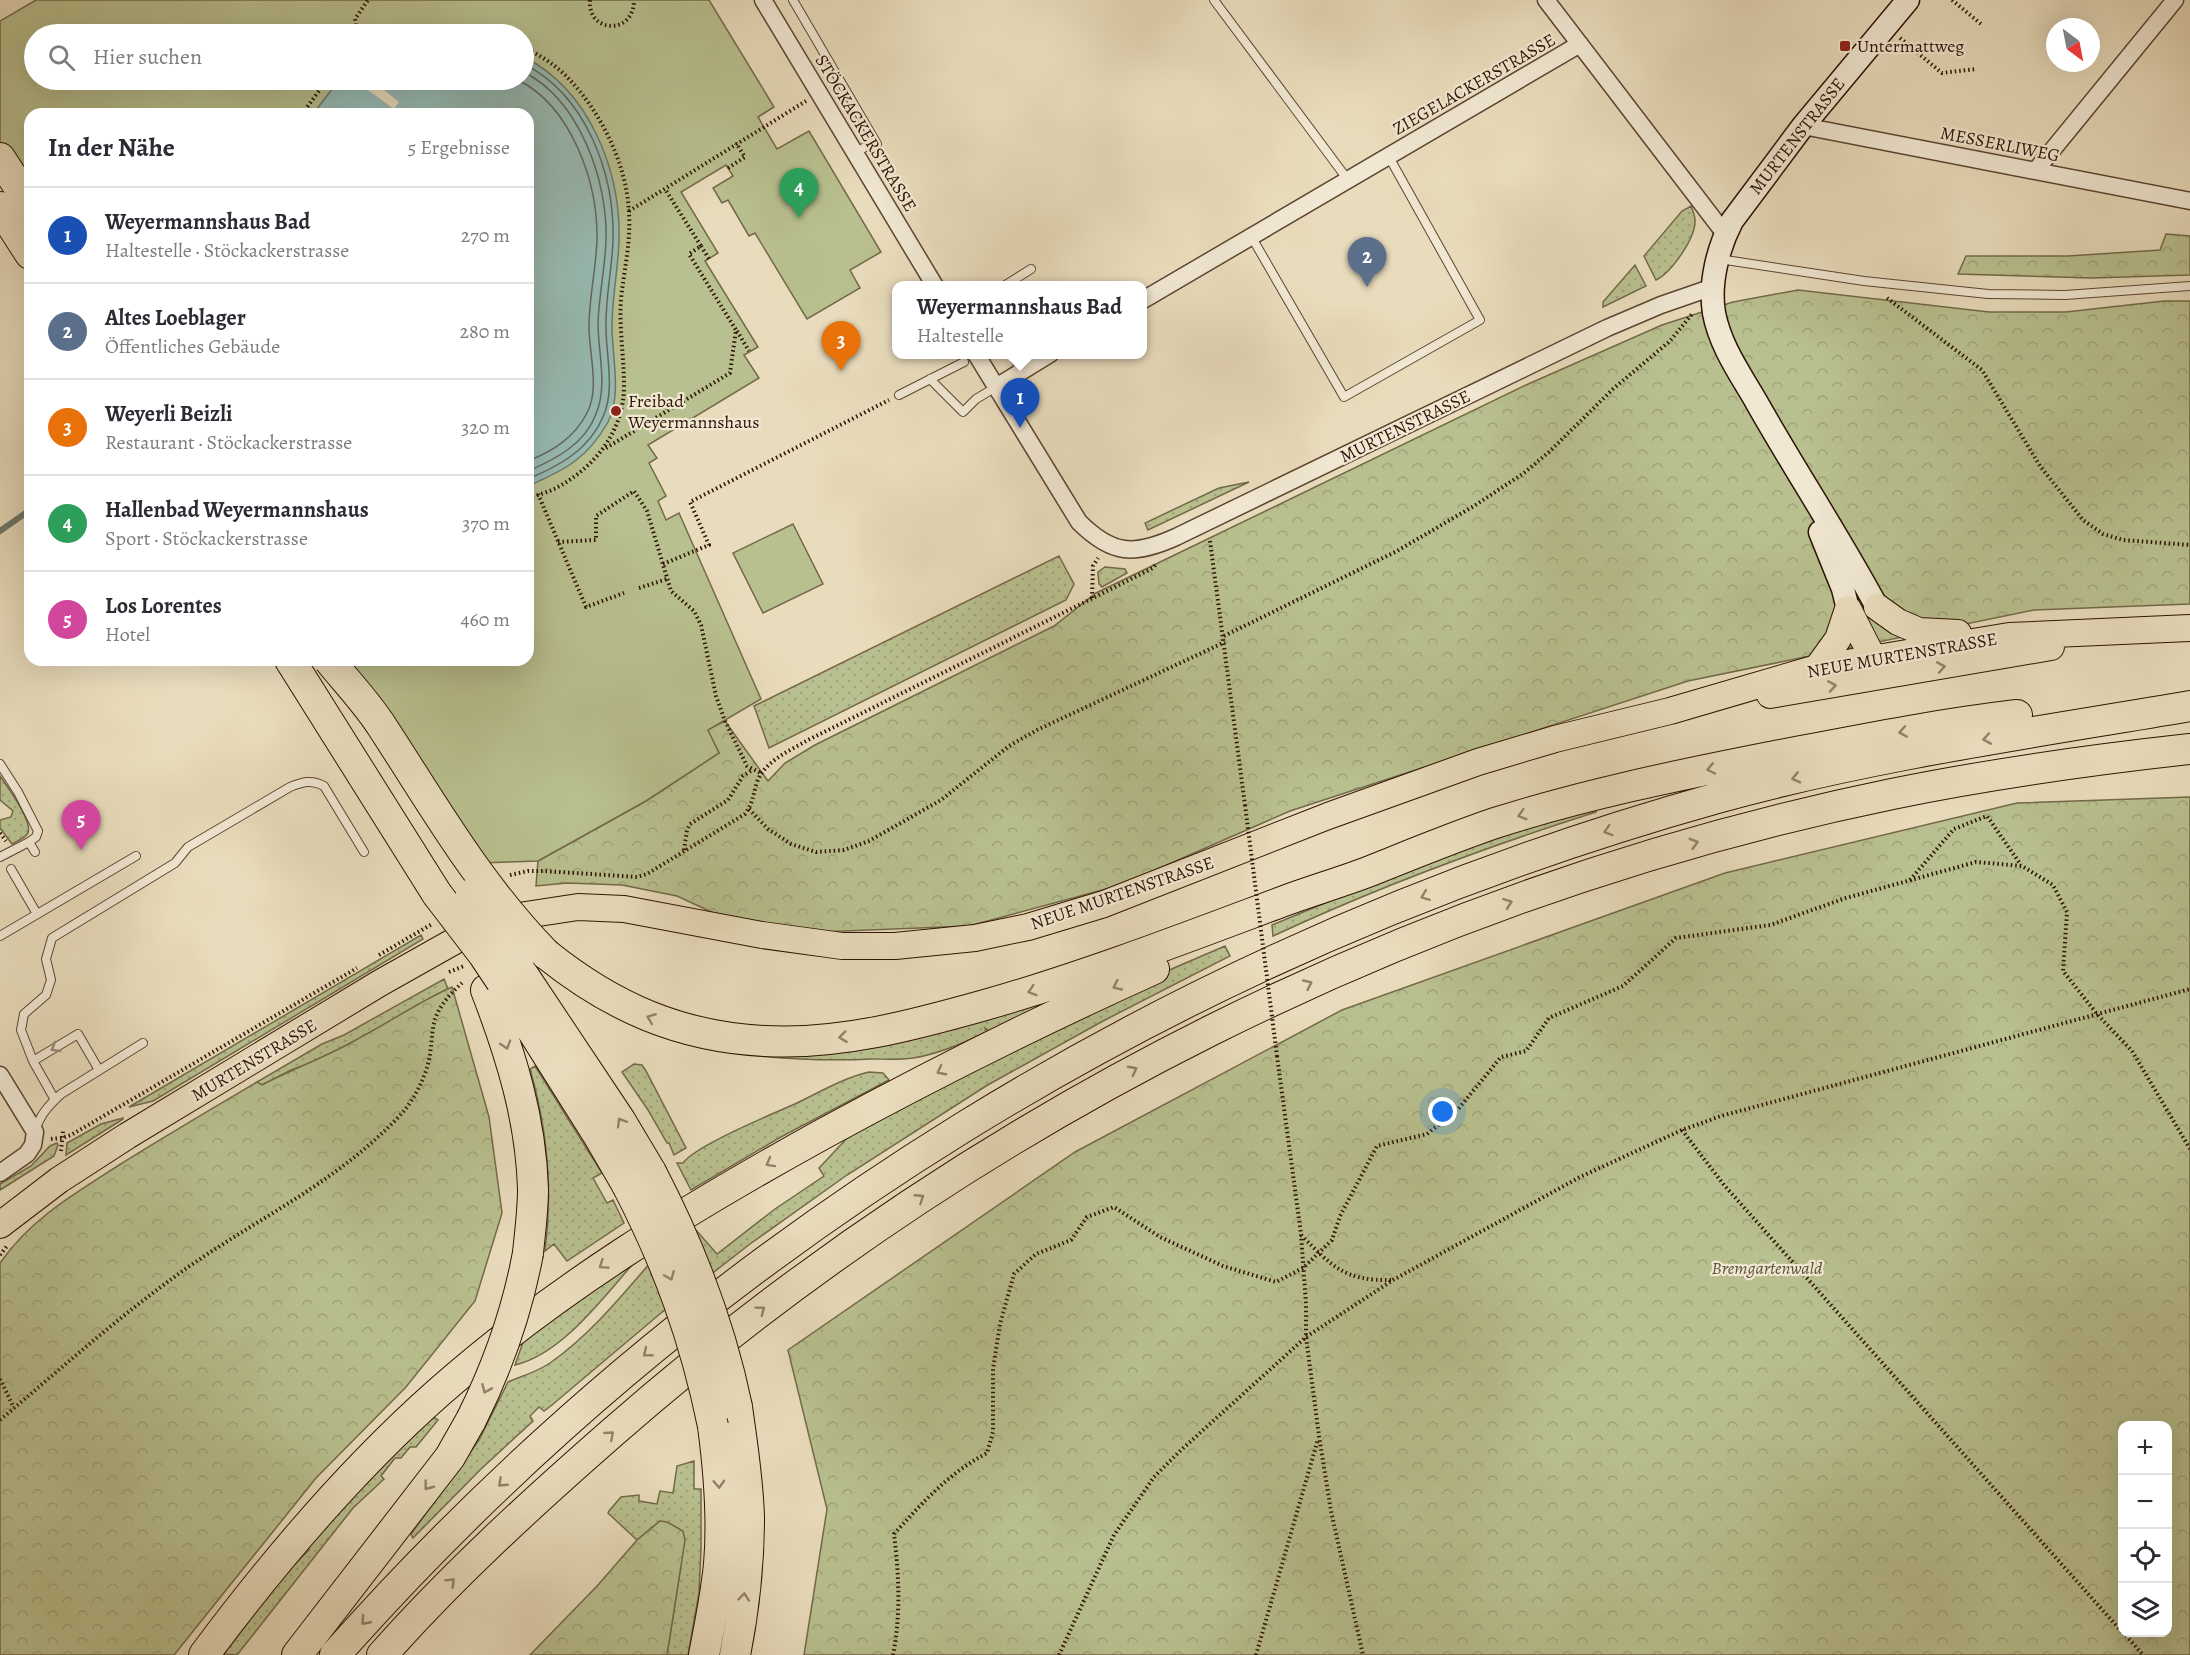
<!DOCTYPE html>
<html lang="de">
<meta charset="utf-8">
<style>
:root{--surface:#fff;--page:#f7f7f7;--text:#2b2b33;--muted:#7c7c81;--line:#e1e1e2;--accent:#8f2418}
body{margin:0;font-family:Alegreya,serif;background:var(--page);color:var(--text)}
.controls{position:absolute;right:18px;bottom:18px;display:grid;overflow:hidden;border-radius:12px;box-shadow:0 6px 24px #0002}
.controls button{width:54px;height:54px;display:grid;place-items:center;padding:0;border:0;border-bottom:2px solid var(--line);background:var(--surface);color:var(--text);font:30px sans-serif}
.compass{position:absolute;left:2046px;top:18px;width:54px;height:54px;border-radius:50%;background:var(--surface);box-shadow:0 6px 24px #0002;rotate:148deg}
.you{position:absolute;left:1443px;top:1112px;width:21px;height:21px;margin:-15px;border:4px solid #fff;border-radius:50%;background:#1a73e8;box-shadow:0 0 0 9px #1a73e833}
.badge{display:grid;place-items:center;width:39px;height:39px;border-radius:50%;background:var(--accent);color:#fff;font-size:20px;font-weight:700}
.pin{position:absolute;translate:-50% -50px;filter:drop-shadow(0 2px 3px #0008)}
.pin::after{content:'';position:absolute;top:32px;width:21px;height:18px;background:inherit;clip-path:polygon(0 0,100% 0,50% 100%)}
.popup{position:absolute;left:892px;top:281px;width:255px;height:78px;box-sizing:border-box;display:grid;place-content:center;border-radius:12px;background:var(--surface);filter:drop-shadow(0 2px 4px #0005);font-size:20px;white-space:nowrap;color:var(--muted)}
.popup b{font-size:22px;color:var(--text)}
.popup::after{content:'';position:absolute;left:50%;top:100%;margin-left:-12px;border:12px solid transparent;border-top-color:var(--surface)}
.list{margin:0;padding:0;list-style:none}
h2{display:flex;justify-content:space-between;align-items:center;height:78px;margin:0;padding:0 24px;font-size:26px}
h2 small{font-size:20px;font-weight:400;color:var(--muted)}
.list li{display:grid;grid-template-columns:39px 1fr auto;gap:18px;align-items:center;box-sizing:border-box;height:96px;padding:0 24px;border-top:2px solid var(--line)}
.list b{display:block;font-size:22px;white-space:nowrap}
.list p{margin:0;font-size:20px;white-space:nowrap;color:var(--muted)}
.list em{font-size:20px;font-style:normal;color:var(--muted)}
.icon{flex:none;width:33px;height:33px;fill:none;stroke:currentColor;stroke-width:2;stroke-linecap:round;stroke-linejoin:round}
.map{position:relative;flex:none;width:2190px;height:1655px;overflow:hidden}
.search{position:absolute;background:var(--surface);box-shadow:0 6px 24px #0002;left:24px;top:24px;width:510px;height:66px;display:flex;align-items:center;gap:15px;box-sizing:border-box;padding:0 21px;border-radius:33px;color:var(--muted);font-size:22px}
.panel{position:absolute;background:var(--surface);box-shadow:0 6px 24px #0002;left:24px;top:108px;width:510px;height:558px;border-radius:18px}
.map>svg:first-child{display:block}
.grass{fill:url(#grass-dots);stroke:#736949;stroke-width:1.5}
.forest{fill:url(#forest-crowns);stroke:#736949;stroke-width:1.5;fill-rule:evenodd}
.pitch{fill:#b9c08f;stroke:#736949;stroke-width:1.5;fill-rule:evenodd}
.water{fill:#97bbb4;stroke:#6d776d;stroke-width:1.5}
.pier{fill:#e9dcbc}
.lines{fill:none;stroke-linecap:round;stroke-linejoin:round}
.shore{stroke:#62665c;stroke-width:1.5}
.stream{stroke:#6d776d;stroke-width:6}
.lane-casing{stroke:#5c4431;stroke-width:10}
.street-casing{stroke:#5c4431;stroke-width:19}
.secondary-casing{stroke:#2d1203;stroke-width:25}
.primary-casing{stroke:#2d1203;stroke-width:28}
.highway-casing{stroke:#2d1203;stroke-width:32}
.path{stroke:#2d1203;stroke-width:4;stroke-dasharray:1.5 3;stroke-linecap:butt}
.lane{stroke:#f1e8d3;stroke-width:8}
.street{stroke:#f1e8d3;stroke-width:16}
.secondary{stroke:#f1e8d3;stroke-width:22}
.primary{stroke:#e9dcbc;stroke-width:26}
.highway{stroke:#e9dcbc;stroke-width:30}
.highway-bridge-casing{stroke:#2d1203;stroke-width:32;stroke-linecap:butt}
.path-bridge{stroke:#2d1203;stroke-width:4;stroke-dasharray:1.5 3;stroke-linecap:butt}
.highway-bridge{stroke:#e9dcbc;stroke-width:30}
.oneway{stroke:#948169}
.oneway2{stroke:#998875}
.poi-dot{fill:#8f2418;stroke:#f1e8d3;stroke-width:2}
.labels{text-anchor:middle;dominant-baseline:central;stroke-width:4.5;stroke-linejoin:round;paint-order:stroke}
.poi-label{font-size:18px;fill:#2d1203;stroke:#f1e8d3;text-anchor:start}
.street-label{font-size:18px;fill:#2d1203;stroke:#f1e8d3}
.park-label{font-size:18px;font-style:italic;fill:#5e4f34;stroke:#f1e8d3}
</style>
<div class="map">
<svg width="2190" height="1655" viewBox="0 0 2190 1655">
<defs>
<pattern id="grass-dots" width="8" height="8" patternUnits="userSpaceOnUse" patternTransform="scale(1.5)"><rect width="8" height="8" fill="#b9c08f"/><path d="M2 2h.1M6 6h.1" fill="none" stroke="#9fa47a" stroke-width="1.8" stroke-linecap="round"/></pattern>
<pattern id="forest-crowns" width="20" height="18" patternUnits="userSpaceOnUse" patternTransform="scale(1.5)"><rect width="20" height="18" fill="#b9c08f"/><path d="M2 6a3 3 0 1 1 6 0M12 15a3 3 0 1 1 6 0" fill="none" stroke="#9fa47a"/></pattern>
</defs>
<rect width="100%" height="100%" fill="#e9dcbc"/>
<filter id="stains"><feTurbulence type="fractalNoise" baseFrequency=".00333" numOctaves="4"/><feColorMatrix values="0 0 0 0 .2 0 0 0 0 .09 0 0 0 0 .02 0 0 0 .5 -.17"/></filter>
<radialGradient id="worn" r=".72"><stop offset=".6" stop-color="#630" stop-opacity="0"/><stop offset="1" stop-color="#630" stop-opacity=".3"/></radialGradient>
<path class="grass" d="M1691,206C1693,211 1695,216 1695,220C1696,238 1671,273 1656,280L1644,256L1682,211Z
M1635,265L1646,286L1603,307V302Z
M1249,482L1148,530L1145,523L1219,488Z
M1059,556L1074,584L1066,600L769,748L754,706Z
M1105,567L1125,569L1127,573L1102,587L1099,584L1098,572Z
M0,776C7,786 33,821 28,833C25,838 16,842 12,844L0,828V820L11,817L13,811L0,800Z
M1595,807L1596,812C1486,847 1376,888 1273,936L1272,925L1434,858Z
M421,935L423,939L153,1101L129,1107Z
M1225,946L1230,956L1103,1021L986,1086L847,1175L750,1244L661,1313L552,1405L544,1411L539,1407L530,1416L533,1421L481,1469L413,1538L411,1534L479,1440L508,1382C522,1376 537,1372 550,1363C604,1325 642,1268 688,1221L717,1254L775,1209L824,1176L819,1168L863,1121L1167,971Z
M444,979L448,989L322,1059L291,1070L262,1085L257,1082L322,1044L344,1035Z
M1063,995L989,1031L985,1028L986,1032C962,1044 939,1054 913,1058C899,1060 885,1059 871,1059C811,1062 718,1057 662,1036L726,1046Z
M634,1064L642,1065L646,1071L686,1148L674,1155L669,1143H667L648,1110L622,1072Z
M535,1066L602,1173L593,1178L607,1203L613,1200L624,1223L567,1261L554,1244L545,1251C553,1190 547,1128 530,1069Z
M869,1072L883,1073L889,1080L779,1138L691,1190L677,1163H683C696,1145 773,1114 797,1103C820,1092 843,1078 869,1072Z
M123,1118V1119L66,1155L67,1143L101,1124Z
M57,1143L58,1145L54,1156L0,1190V1184L31,1166L50,1146Z
M640,1256C607,1292 565,1353 515,1365L528,1328Z
M432,1416L438,1420L416,1447H410L401,1458H395L381,1476L384,1479L353,1508L237,1655L224,1654L280,1579L309,1550L310,1541Z
M694,1461V1489H701V1549L699,1593L688,1655H667L681,1565L660,1521L637,1540L608,1513L609,1511L621,1497L639,1495V1501L657,1504L660,1491L673,1493L677,1466Z"/>
<path class="forest" d="M2166,234L2190,236V275L2092,278L1958,274L1966,256H2068L2160,250Z
M1798,290L1989,312H2066L2164,301H2190V604L2034,610L1688,681L1290,811L1121,885L969,926L819,932L718,915L677,896L622,885L567,883L536,886L538,861L646,801L719,753L707,730L725,721L768,781L785,763L815,745L1054,626L1096,593L1526,385L1662,325L1733,302Z
M2190,797V1655H804L827,1509L788,1350L1075,1152L1342,1010L1725,873L2017,803ZM2122,1426H2168V1632H2122Z
M452,987L489,1117L502,1213L475,1301L406,1387L316,1478L174,1655H0V1263C30,1220 72,1195 116,1167C162,1138 210,1110 257,1082L262,1085C292,1069 324,1058 354,1041C387,1024 418,1002 452,987Z
M660,1521L667,1522L683,1531L685,1540L667,1655H530L598,1585L637,1540Z"/>
<path class="pitch" d="M36,0H709L774,107L758,117L777,149L809,131L881,252L850,270L860,288L807,319L755,233L749,236L728,200L722,203L713,188L733,176L726,165L681,192L718,253L705,261L758,347L744,355L759,378L648,445L657,458L649,463L666,496L658,501L666,520L679,513L761,699L708,730L719,753L646,801L538,861L478,863L345,660H528V114H30V231L0,183V21ZM34,34H524V80H34Z
M793,524L823,584L763,613L733,553Z"/>
<path class="water" d="M524,57C589,90 621,170 619,241C618,270 612,298 612,327C612,356 622,395 608,422C588,458 565,470 528,486V114H313L339,80H524Z"/>
<path class="pier" d="M354,80H372L399,102L394,109Z"/>
<g class="lines">
<path class="shore" d="M524,64C586,95 615,174 613,241C612,268 606,295 606,323C605,353 616,388 603,417C589,450 559,466 528,479
M524,72C580,101 608,181 606,241C605,268 599,295 598,323C598,353 608,385 596,414C585,444 556,459 528,471
M518,80C572,107 598,183 597,240C596,269 589,298 589,327C589,354 600,388 587,413C574,438 553,451 528,461"/>
<path class="stream" d="M0,531L30,510"/>
<defs>
<path id="lane" d="M793,0L877,144
M1214,0L1348,180
M855,153L875,141
M1251,236L1344,397L1480,320L1389,157
M1719,259L1864,281L1988,294L2065,295L2190,286
M1004,286L1031,269
M1012,354L1022,371
M930,379L963,412L976,399L996,387
M899,395L964,362
M0,764L18,792L38,831L36,837L29,842
M0,857L29,842L35,852
M11,869L37,914
M0,936L136,856
M33,1061L78,1034L99,1070
M55,1100L33,1061L21,1030L24,1014L46,995L51,980L46,959L52,938L175,863L188,847L290,787C302,782 312,779 324,786L364,852
M35,1131C40,1115 48,1106 61,1094L143,1043"/>
<path id="street" d="M763,0L935,286
M1546,0L1725,234
M1803,126L2190,201
M2036,170L2175,0
M1143,300L1580,44
M976,354L1079,522C1112,555 1134,556 1176,537L1607,328L1661,305L1713,287
M996,387L1050,354
M0,1075L35,1132L33,1145L27,1154L0,1173"/>
<path id="secondary" d="M1820,532L1843,589L1848,609
M1877,607C1840,538 1796,472 1757,403C1741,375 1720,346 1714,313C1709,283 1718,248 1732,221L1803,126L1908,0"/>
<path id="primary" d="M1877,607L1898,622L1919,631L1958,633
M1848,609L1880,672
M1817,668L1838,639L1848,609
M1770,695L2051,647
M0,1225L59,1180L127,1136L380,983L483,925L519,916L578,907L624,909L762,935L842,946H895L975,938L1028,927L1104,904L1328,816L1478,762L1555,739L1670,711L1817,668L2009,636L2190,628"/>
<path id="highway" d="M0,158L30,204
M0,207L30,254
M290,660L437,894
M546,954C612,1007 680,1037 765,1041C840,1045 914,1025 985,1005C1087,976 1185,938 1284,901C1311,891 1338,883 1365,873C1408,856 1451,838 1495,823C1583,795 1674,776 1765,758C1849,742 1932,725 2017,715
M520,970L620,1120L651,1172
M501,981L598,1135L627,1185
M486,990C511,1055 531,1119 533,1189C533,1211 530,1232 528,1253
M204,1655C274,1561 350,1471 438,1393C554,1290 687,1209 823,1134C931,1075 1041,1020 1154,969
M297,1655L450,1457L471,1420
M335,1655C703,1240 1184,947 1717,798C1872,755 2032,733 2190,706
M382,1655C453,1575 533,1502 613,1432C976,1114 1420,891 1892,794C1990,774 2090,760 2190,749
M704,1655C710,1625 716,1595 719,1564C723,1518 719,1472 713,1426
M735,1655C744,1610 749,1564 749,1517C748,1480 742,1443 737,1407"/>
</defs>
<use href="#lane" class="lane-casing"/>
<use href="#street" class="street-casing"/>
<use href="#secondary" class="secondary-casing"/>
<use href="#primary" class="primary-casing"/>
<use href="#highway" class="highway-casing"/>
<path class="path" d="M590,0C587,33 634,36 634,0
M1952,0L1981,24
M357,34L355,19L368,0
M377,34L417,27L479,32L488,34
M1900,38L1942,73L1976,69
M524,47C539,55 556,65 568,78C601,112 627,165 629,213C631,242 624,270 621,299C619,328 624,357 624,386C624,430 596,466 558,487C549,492 538,495 528,498
M302,114L327,80
M728,168L745,157L736,143
M629,211L806,101
M701,246L709,259
M1887,298L1982,370L2040,466L2083,520L2103,534L2123,540L2190,545
M737,331L749,351
M606,448L730,373L736,330L689,254L701,246L665,189
M538,494L586,607L624,593
M1210,541L1245,805
M558,542L596,540V516L634,491L647,511L671,591L694,611L701,625L716,696L725,721L747,766L761,773
M663,564L709,545L690,502L889,400
M639,588L667,579
M1092,598L1093,566L1098,558
M1224,636L1397,551L1474,506L1524,473L1549,452L1613,389L1670,341L1692,314
M749,809L768,829L791,844L816,852L844,850L869,841L941,800L1009,746L1037,730L1225,642
M0,833L6,841
M684,850L687,830L690,824L728,800L743,776L752,770
M510,875L528,871H544L637,877L647,874L745,814C753,804 753,794 757,782C765,761 789,751 808,740L1153,568L1156,564
M1910,880L1954,829L1987,816L2021,865
M379,955L432,924
M449,972L464,966
M1277,1056L1301,1234L1306,1304V1337L1319,1436L1331,1511L1363,1655
M1682,1130L1724,1185L2122,1632
M51,1139L62,1138L71,1135L357,968
M61,1151L63,1131
M1301,1235C1333,1267 1344,1281 1392,1280
M0,1255L7,1246
M0,1379L14,1408
M0,1420C64,1366 126,1310 194,1263C266,1214 343,1178 403,1112C414,1099 424,1080 428,1064C432,1049 431,1033 435,1019C440,1005 451,993 462,983
M2123,1632L2143,1655
M893,1655C901,1614 899,1575 894,1534C922,1503 949,1473 987,1453L993,1432V1369L1000,1324L1014,1274L1036,1254L1071,1240L1087,1217L1114,1207L1160,1237L1223,1266L1276,1282L1303,1268L1332,1240L1340,1216L1377,1146L1427,1134L1459,1108L1501,1057L1526,1051L1549,1018L1623,986L1676,938L1770,925L1846,898L1976,862L2022,866L2053,885L2067,912L2063,971L2097,1014L2132,1051L2190,1149
M1059,1655L1114,1535L1154,1477L1180,1451L1306,1337L1393,1280L1580,1177L1682,1130L1721,1116L2190,989
M1256,1655L1318,1439"/>
<use href="#lane" class="lane"/>
<use href="#street" class="street"/>
<use href="#secondary" class="secondary"/>
<use href="#primary" class="primary"/>
<use href="#highway" class="highway"/>
<defs>
<path id="highway-bridge" d="M329,660C346,681 366,702 381,725C434,806 477,883 546,954
M437,894L483,954L501,981
M471,894L520,970
M651,1172C690,1247 720,1324 737,1407
M627,1185C668,1264 695,1338 713,1426
M471,1420C498,1366 517,1313 528,1253"/>
</defs>
<use href="#highway-bridge" class="highway-bridge-casing"/>
<path class="path-bridge" d="M1245,805L1277,1056"/>
<use href="#highway-bridge" class="highway-bridge"/>
</g>
<defs><path id="oneway-chevron" d="M-2-3.5L2.5 0L-2 3.5" fill="none" stroke-width="1.6" stroke-linecap="round" stroke-linejoin="round" transform="scale(1.5)"/></defs>
<g class="oneway">
<use href="#oneway-chevron" transform="translate(1941 667) rotate(-10)"/>
<use href="#oneway-chevron" transform="translate(1832 686) rotate(-9)"/>
<use href="#oneway-chevron" transform="translate(1903 732) rotate(170)"/>
<use href="#oneway-chevron" transform="translate(1987 739) rotate(170)"/>
<use href="#oneway-chevron" transform="translate(1711 769) rotate(168)"/>
<use href="#oneway-chevron" transform="translate(1796 778) rotate(167)"/>
<use href="#oneway-chevron" transform="translate(1522 815) rotate(163)"/>
<use href="#oneway-chevron" transform="translate(1608 831) rotate(162)"/>
<use href="#oneway-chevron" transform="translate(1694 843) rotate(-16)"/>
<use href="#oneway-chevron" transform="translate(1425 896) rotate(159)"/>
<use href="#oneway-chevron" transform="translate(1508 903) rotate(-20)"/>
<use href="#oneway-chevron" transform="translate(1308 984) rotate(-25)"/>
<use href="#oneway-chevron" transform="translate(1117 986) rotate(155)"/>
<use href="#oneway-chevron" transform="translate(1032 991) rotate(163)"/>
<use href="#oneway-chevron" transform="translate(651 1018) rotate(-158)"/>
<use href="#oneway-chevron" transform="translate(843 1037) rotate(173)"/>
<use href="#oneway-chevron" transform="translate(506 1045) rotate(73)"/>
<use href="#oneway-chevron" transform="translate(1133 1070) rotate(-28)"/>
<use href="#oneway-chevron" transform="translate(941 1071) rotate(152)"/>
<use href="#oneway-chevron" transform="translate(621 1122) rotate(-121)"/>
<use href="#oneway-chevron" transform="translate(770 1163) rotate(151)"/>
<use href="#oneway-chevron" transform="translate(920 1198) rotate(-33)"/>
<use href="#oneway-chevron" transform="translate(603 1265) rotate(146)"/>
<use href="#oneway-chevron" transform="translate(670 1276) rotate(67)"/>
<use href="#oneway-chevron" transform="translate(761 1310) rotate(-37)"/>
<use href="#oneway-chevron" transform="translate(647 1353) rotate(141)"/>
<use href="#oneway-chevron" transform="translate(486 1389) rotate(114)"/>
<use href="#oneway-chevron" transform="translate(610 1435) rotate(-41)"/>
<use href="#oneway-chevron" transform="translate(502 1483) rotate(137)"/>
<use href="#oneway-chevron" transform="translate(719 1484) rotate(87)"/>
<use href="#oneway-chevron" transform="translate(428 1486) rotate(127)"/>
<use href="#oneway-chevron" transform="translate(451 1582) rotate(-45)"/>
<use href="#oneway-chevron" transform="translate(744 1597) rotate(-84)"/>
<use href="#oneway-chevron" transform="translate(365 1621) rotate(132)"/>
</g>
<use class="oneway2" href="#oneway-chevron" transform="translate(55 1048) rotate(149)"/>
<g class="poi-dot">
<rect x="1839" y="40" width="12" height="12" rx="3"/>
<circle cx="616" cy="411" r="6"/>
</g>
<g class="labels">
<g class="poi-label">
<text x="1857" y="46">Untermattweg</text>
<text x="628" y="401">Freibad<tspan x="628" dy="21">Weyermannshaus</tspan></text>
</g>
<g class="street-label">
<text transform="translate(1474 84) rotate(-30)">ZIEGELACKERSTRASSE</text>
<text transform="translate(866 133) rotate(59)">STÖCKACKERSTRASSE</text>
<text transform="translate(1797 136) rotate(-52)">MURTENSTRASSE</text>
<text transform="translate(2000 144) rotate(11)">MESSERLIWEG</text>
<text transform="translate(1405 426) rotate(-26)">MURTENSTRASSE</text>
<text transform="translate(1902 655) rotate(-10)">NEUE MURTENSTRASSE</text>
<text transform="translate(1122 893) rotate(-19)">NEUE MURTENSTRASSE</text>
<text transform="translate(254 1060) rotate(-31)">MURTENSTRASSE</text>
</g>
<g class="park-label">
<text x="1767" y="1268">Bremgartenwald</text>
</g>
</g>
<rect width="100%" height="100%" filter="url(#stains)"/>
<rect width="100%" height="100%" fill="url(#worn)"/>
</svg>
<div class="controls">
<button>+</button>
<button>−</button>
<button><svg class="icon" aria-label="locate" viewBox="0 0 24 24"><circle cx="12" cy="12" r="6"/><path d="M12 2v4M12 18v4M2 12h4M18 12h4"/></svg></button>
<button><svg class="icon" aria-label="layers" viewBox="0 0 24 24"><path d="M12 4l9 5-9 5-9-5zM3 14l9 5 9-5"/></svg></button>
</div>
<svg class="compass" viewBox="-18 -18 36 36"><path d="M0-13l5 13h-10z" fill="#e53935"/><path d="M0 13l5-13h-10z" fill="#7c7c81"/></svg>
<div class="you"></div>
<div class="pin badge" style="left:1020px;top:428px;background:#1a4fb4">1</div>
<div class="popup"><b>Weyermannshaus Bad</b>Haltestelle</div>
<div class="pin badge" style="left:1367px;top:287px;background:#5c6f8a">2</div>
<div class="pin badge" style="left:841px;top:371px;background:#e8710a">3</div>
<div class="pin badge" style="left:799px;top:218px;background:#2e9e5b">4</div>
<div class="pin badge" style="left:81px;top:850px;background:#d1479c">5</div>
<div class="search"><svg class="icon" aria-label="search" viewBox="0 0 24 24"><circle cx="10" cy="10" r="6"/><path d="M15 15l6 6"/></svg>Hier suchen</div>
<section class="panel">
<h2>In der Nähe<small>5 Ergebnisse</small></h2>
<ul class="list">
<li><span class="badge" style="background:#1a4fb4">1</span><div><b>Weyermannshaus Bad</b><p>Haltestelle · Stöckackerstrasse</p></div><em>270 m</em></li>
<li><span class="badge" style="background:#5c6f8a">2</span><div><b>Altes Loeblager</b><p>Öffentliches Gebäude</p></div><em>280 m</em></li>
<li><span class="badge" style="background:#e8710a">3</span><div><b>Weyerli Beizli</b><p>Restaurant · Stöckackerstrasse</p></div><em>320 m</em></li>
<li><span class="badge" style="background:#2e9e5b">4</span><div><b>Hallenbad Weyermannshaus</b><p>Sport · Stöckackerstrasse</p></div><em>370 m</em></li>
<li><span class="badge" style="background:#d1479c">5</span><div><b>Los Lorentes</b><p>Hotel</p></div><em>460 m</em></li>
</ul>
</section>
</div>
